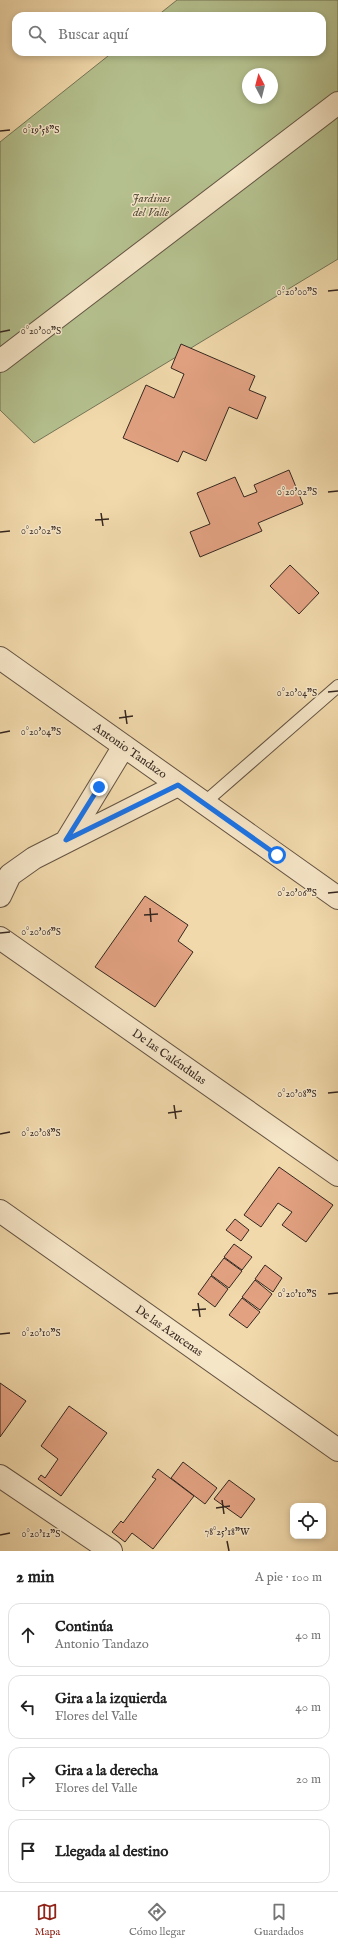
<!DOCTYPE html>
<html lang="es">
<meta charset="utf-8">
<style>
:root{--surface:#fff;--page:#f2f2f2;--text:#222;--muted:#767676;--line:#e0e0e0;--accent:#8f2418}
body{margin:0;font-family:"IM FELL English",serif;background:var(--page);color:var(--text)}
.controls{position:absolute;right:12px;bottom:12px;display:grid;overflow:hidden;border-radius:8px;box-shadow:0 2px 6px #0003}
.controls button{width:36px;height:36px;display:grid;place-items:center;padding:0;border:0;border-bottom:1px solid var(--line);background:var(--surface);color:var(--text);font:20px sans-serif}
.compass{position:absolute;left:242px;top:68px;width:36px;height:36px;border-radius:50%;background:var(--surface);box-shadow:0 2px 6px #0003;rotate:353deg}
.stop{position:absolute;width:12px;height:12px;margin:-9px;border:3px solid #1a73e8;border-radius:50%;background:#fff}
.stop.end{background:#1a73e8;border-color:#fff;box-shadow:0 1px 4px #0008}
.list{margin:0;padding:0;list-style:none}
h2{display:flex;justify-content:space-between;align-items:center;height:52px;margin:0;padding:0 16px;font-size:17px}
h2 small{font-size:13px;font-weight:400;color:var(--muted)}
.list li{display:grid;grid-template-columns:26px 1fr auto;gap:12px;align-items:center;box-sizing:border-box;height:64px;margin:0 8px 8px;padding:0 8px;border:1px solid var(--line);border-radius:12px}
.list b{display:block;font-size:15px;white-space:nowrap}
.list p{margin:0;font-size:13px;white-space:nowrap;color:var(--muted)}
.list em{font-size:13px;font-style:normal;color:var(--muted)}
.icon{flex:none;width:22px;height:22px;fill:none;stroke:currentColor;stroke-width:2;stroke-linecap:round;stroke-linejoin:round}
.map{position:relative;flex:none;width:338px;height:1551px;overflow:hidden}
.search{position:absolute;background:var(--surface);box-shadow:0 2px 6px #0003;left:12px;right:12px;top:12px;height:44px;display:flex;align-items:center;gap:10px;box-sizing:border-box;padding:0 14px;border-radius:12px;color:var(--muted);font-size:15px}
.sheet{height:340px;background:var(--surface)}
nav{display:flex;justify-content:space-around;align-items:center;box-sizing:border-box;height:56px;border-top:1px solid var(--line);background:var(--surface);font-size:11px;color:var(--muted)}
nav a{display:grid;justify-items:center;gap:2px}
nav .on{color:var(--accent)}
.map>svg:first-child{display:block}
.green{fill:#b4c08e;stroke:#747457;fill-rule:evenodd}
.building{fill:#e2a282;stroke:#352720}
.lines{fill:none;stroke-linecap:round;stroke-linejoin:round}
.service-casing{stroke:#645443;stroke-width:14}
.minor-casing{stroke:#645443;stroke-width:24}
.service{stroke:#f6e6c8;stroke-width:12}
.minor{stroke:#f6e6c8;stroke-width:22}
.route{stroke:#1a73e8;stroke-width:5}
.ticks{fill:none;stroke:#352720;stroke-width:1.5}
.labels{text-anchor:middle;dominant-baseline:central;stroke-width:3;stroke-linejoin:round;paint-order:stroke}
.park-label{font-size:12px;font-style:italic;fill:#554d3c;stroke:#f6e6c8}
.street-label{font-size:12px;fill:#352720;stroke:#f6e6c8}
.ticks-label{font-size:10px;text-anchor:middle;fill:#352720;stroke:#f6e6c8;stroke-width:3;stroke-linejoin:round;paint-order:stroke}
</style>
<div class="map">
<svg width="338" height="1551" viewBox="0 0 338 1551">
<rect width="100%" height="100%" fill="#f1d9ab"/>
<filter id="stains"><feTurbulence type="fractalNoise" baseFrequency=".005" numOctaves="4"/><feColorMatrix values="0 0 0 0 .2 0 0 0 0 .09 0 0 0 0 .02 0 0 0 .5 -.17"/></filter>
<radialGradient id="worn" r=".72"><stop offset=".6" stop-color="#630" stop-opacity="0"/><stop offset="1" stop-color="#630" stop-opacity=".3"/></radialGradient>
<path class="green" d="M177,0H338V259L34,443L0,410V142L113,52H322V16H157ZM248,74H272V98H248Z"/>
<path class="building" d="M181,344L255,376L249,390L266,397L257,419L229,407L206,461L183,451L178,462L123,438L146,385L174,398L184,374L171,368Z
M289,470L303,504L258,523L262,531L200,557L190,532L210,524L197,493L235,477L244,497L257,492L254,485Z
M290,565L319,593L299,614L270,586Z
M145,896L188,925L178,941L193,952L155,1007L95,967Z
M279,1167L333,1205L306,1242L282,1225L292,1212L278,1203L261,1227L244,1215Z
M235,1219L249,1230L241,1241L226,1230Z
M234,1244L252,1257L242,1270L224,1257Z
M224,1258L242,1271L229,1288L211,1275Z
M265,1265L282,1278L273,1292L255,1279Z
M211,1276L228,1289L215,1307L198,1294Z
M255,1280L272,1294L260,1310L242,1297Z
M242,1298L260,1312L247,1328L229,1315Z
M0,1383L26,1401L0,1437Z
M69,1406L107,1433L61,1496L38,1479L41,1475L45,1478L58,1459L41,1446Z
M183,1462L217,1488L205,1504L171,1478Z
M158,1469L194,1496L153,1549L132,1533L125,1542L112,1532L121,1521L123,1523L156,1479L152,1477Z
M229,1480L255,1499L241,1518L214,1499Z"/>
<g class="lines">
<defs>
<path id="service" d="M204,803L338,686"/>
<path id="minor" d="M0,361L338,103
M0,658L338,898
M67,840L124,746
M0,896L10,875L34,858L178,785
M0,938L338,1175
M0,1211L338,1450
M0,1476L111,1551"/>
</defs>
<use href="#service" class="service-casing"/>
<use href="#minor" class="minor-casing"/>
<use href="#service" class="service"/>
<use href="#minor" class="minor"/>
</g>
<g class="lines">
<path class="route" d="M99,787L66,840L178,785L277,855"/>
</g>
<path class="ticks" d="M0,131L10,130M328,291L338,290M0,332L10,330M328,492L338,491M101,513L103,526M95,520L109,519M0,532L10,531M328,692L338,691M125,710L127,724M119,718L133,716M0,733L10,731M328,893L338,892M150,908L151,922M144,915L158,914M0,933L10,932M328,1093L338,1092M174,1105L176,1119M168,1113L182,1111M0,1134L10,1132M328,1294L338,1293M198,1303L200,1317M192,1310L206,1309M0,1334L10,1333M222,1500L224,1514M216,1508L230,1506M0,1535L10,1533M227,1541L229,1551"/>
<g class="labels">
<g class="park-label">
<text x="151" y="198">Jardines<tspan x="151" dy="14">del Valle</tspan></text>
</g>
<g class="street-label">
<text transform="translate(130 751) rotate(35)">Antonio Tandazo</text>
<text transform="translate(169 1057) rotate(35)">De las Caléndulas</text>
<text transform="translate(169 1331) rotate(35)">De las Azucenas</text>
</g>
</g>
<g class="ticks-label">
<text x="41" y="133">0°19'58"S</text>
<text x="297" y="295">0°20'00"S</text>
<text x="41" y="334">0°20'00"S</text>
<text x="297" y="495">0°20'02"S</text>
<text x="41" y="534">0°20'02"S</text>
<text x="297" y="696">0°20'04"S</text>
<text x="41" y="735">0°20'04"S</text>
<text x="297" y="896">0°20'06"S</text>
<text x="41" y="935">0°20'06"S</text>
<text x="297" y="1097">0°20'08"S</text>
<text x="41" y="1136">0°20'08"S</text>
<text x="297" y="1297">0°20'10"S</text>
<text x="41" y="1336">0°20'10"S</text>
<text x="227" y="1535">78°25'18"W</text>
<text x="41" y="1537">0°20'12"S</text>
</g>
<rect width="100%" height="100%" filter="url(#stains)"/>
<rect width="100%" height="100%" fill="url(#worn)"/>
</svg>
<div class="controls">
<button><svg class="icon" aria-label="locate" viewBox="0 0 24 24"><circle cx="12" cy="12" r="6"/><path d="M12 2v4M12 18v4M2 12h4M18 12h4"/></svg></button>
</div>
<svg class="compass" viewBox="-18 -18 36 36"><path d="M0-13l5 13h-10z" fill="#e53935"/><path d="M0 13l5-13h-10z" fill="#767676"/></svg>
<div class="stop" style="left:277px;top:855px"></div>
<div class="stop end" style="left:99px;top:787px"></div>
<div class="search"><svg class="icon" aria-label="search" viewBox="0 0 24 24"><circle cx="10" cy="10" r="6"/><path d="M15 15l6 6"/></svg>Buscar aquí</div>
</div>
<section class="sheet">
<h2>2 min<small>A pie · 100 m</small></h2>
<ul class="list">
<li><svg class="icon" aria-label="ahead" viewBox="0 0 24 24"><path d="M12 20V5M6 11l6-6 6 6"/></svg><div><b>Continúa</b><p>Antonio Tandazo</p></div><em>40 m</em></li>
<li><svg class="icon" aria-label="left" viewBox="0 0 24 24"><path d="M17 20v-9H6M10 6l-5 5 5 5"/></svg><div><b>Gira a la izquierda</b><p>Flores del Valle</p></div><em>40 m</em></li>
<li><svg class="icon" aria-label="right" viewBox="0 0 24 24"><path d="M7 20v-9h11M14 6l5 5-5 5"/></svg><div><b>Gira a la derecha</b><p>Flores del Valle</p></div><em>20 m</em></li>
<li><svg class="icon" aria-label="arrive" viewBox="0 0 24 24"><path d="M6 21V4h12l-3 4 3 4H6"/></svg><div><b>Llegada al destino</b></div></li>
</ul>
</section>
<nav>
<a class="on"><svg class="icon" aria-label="map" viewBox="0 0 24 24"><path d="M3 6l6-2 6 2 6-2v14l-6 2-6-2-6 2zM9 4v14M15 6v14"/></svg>Mapa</a>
<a><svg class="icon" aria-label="directions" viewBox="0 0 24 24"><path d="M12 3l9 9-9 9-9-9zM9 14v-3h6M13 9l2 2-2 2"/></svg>Cómo llegar</a>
<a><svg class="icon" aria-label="saved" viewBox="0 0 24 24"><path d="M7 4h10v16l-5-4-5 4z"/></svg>Guardados</a>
</nav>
